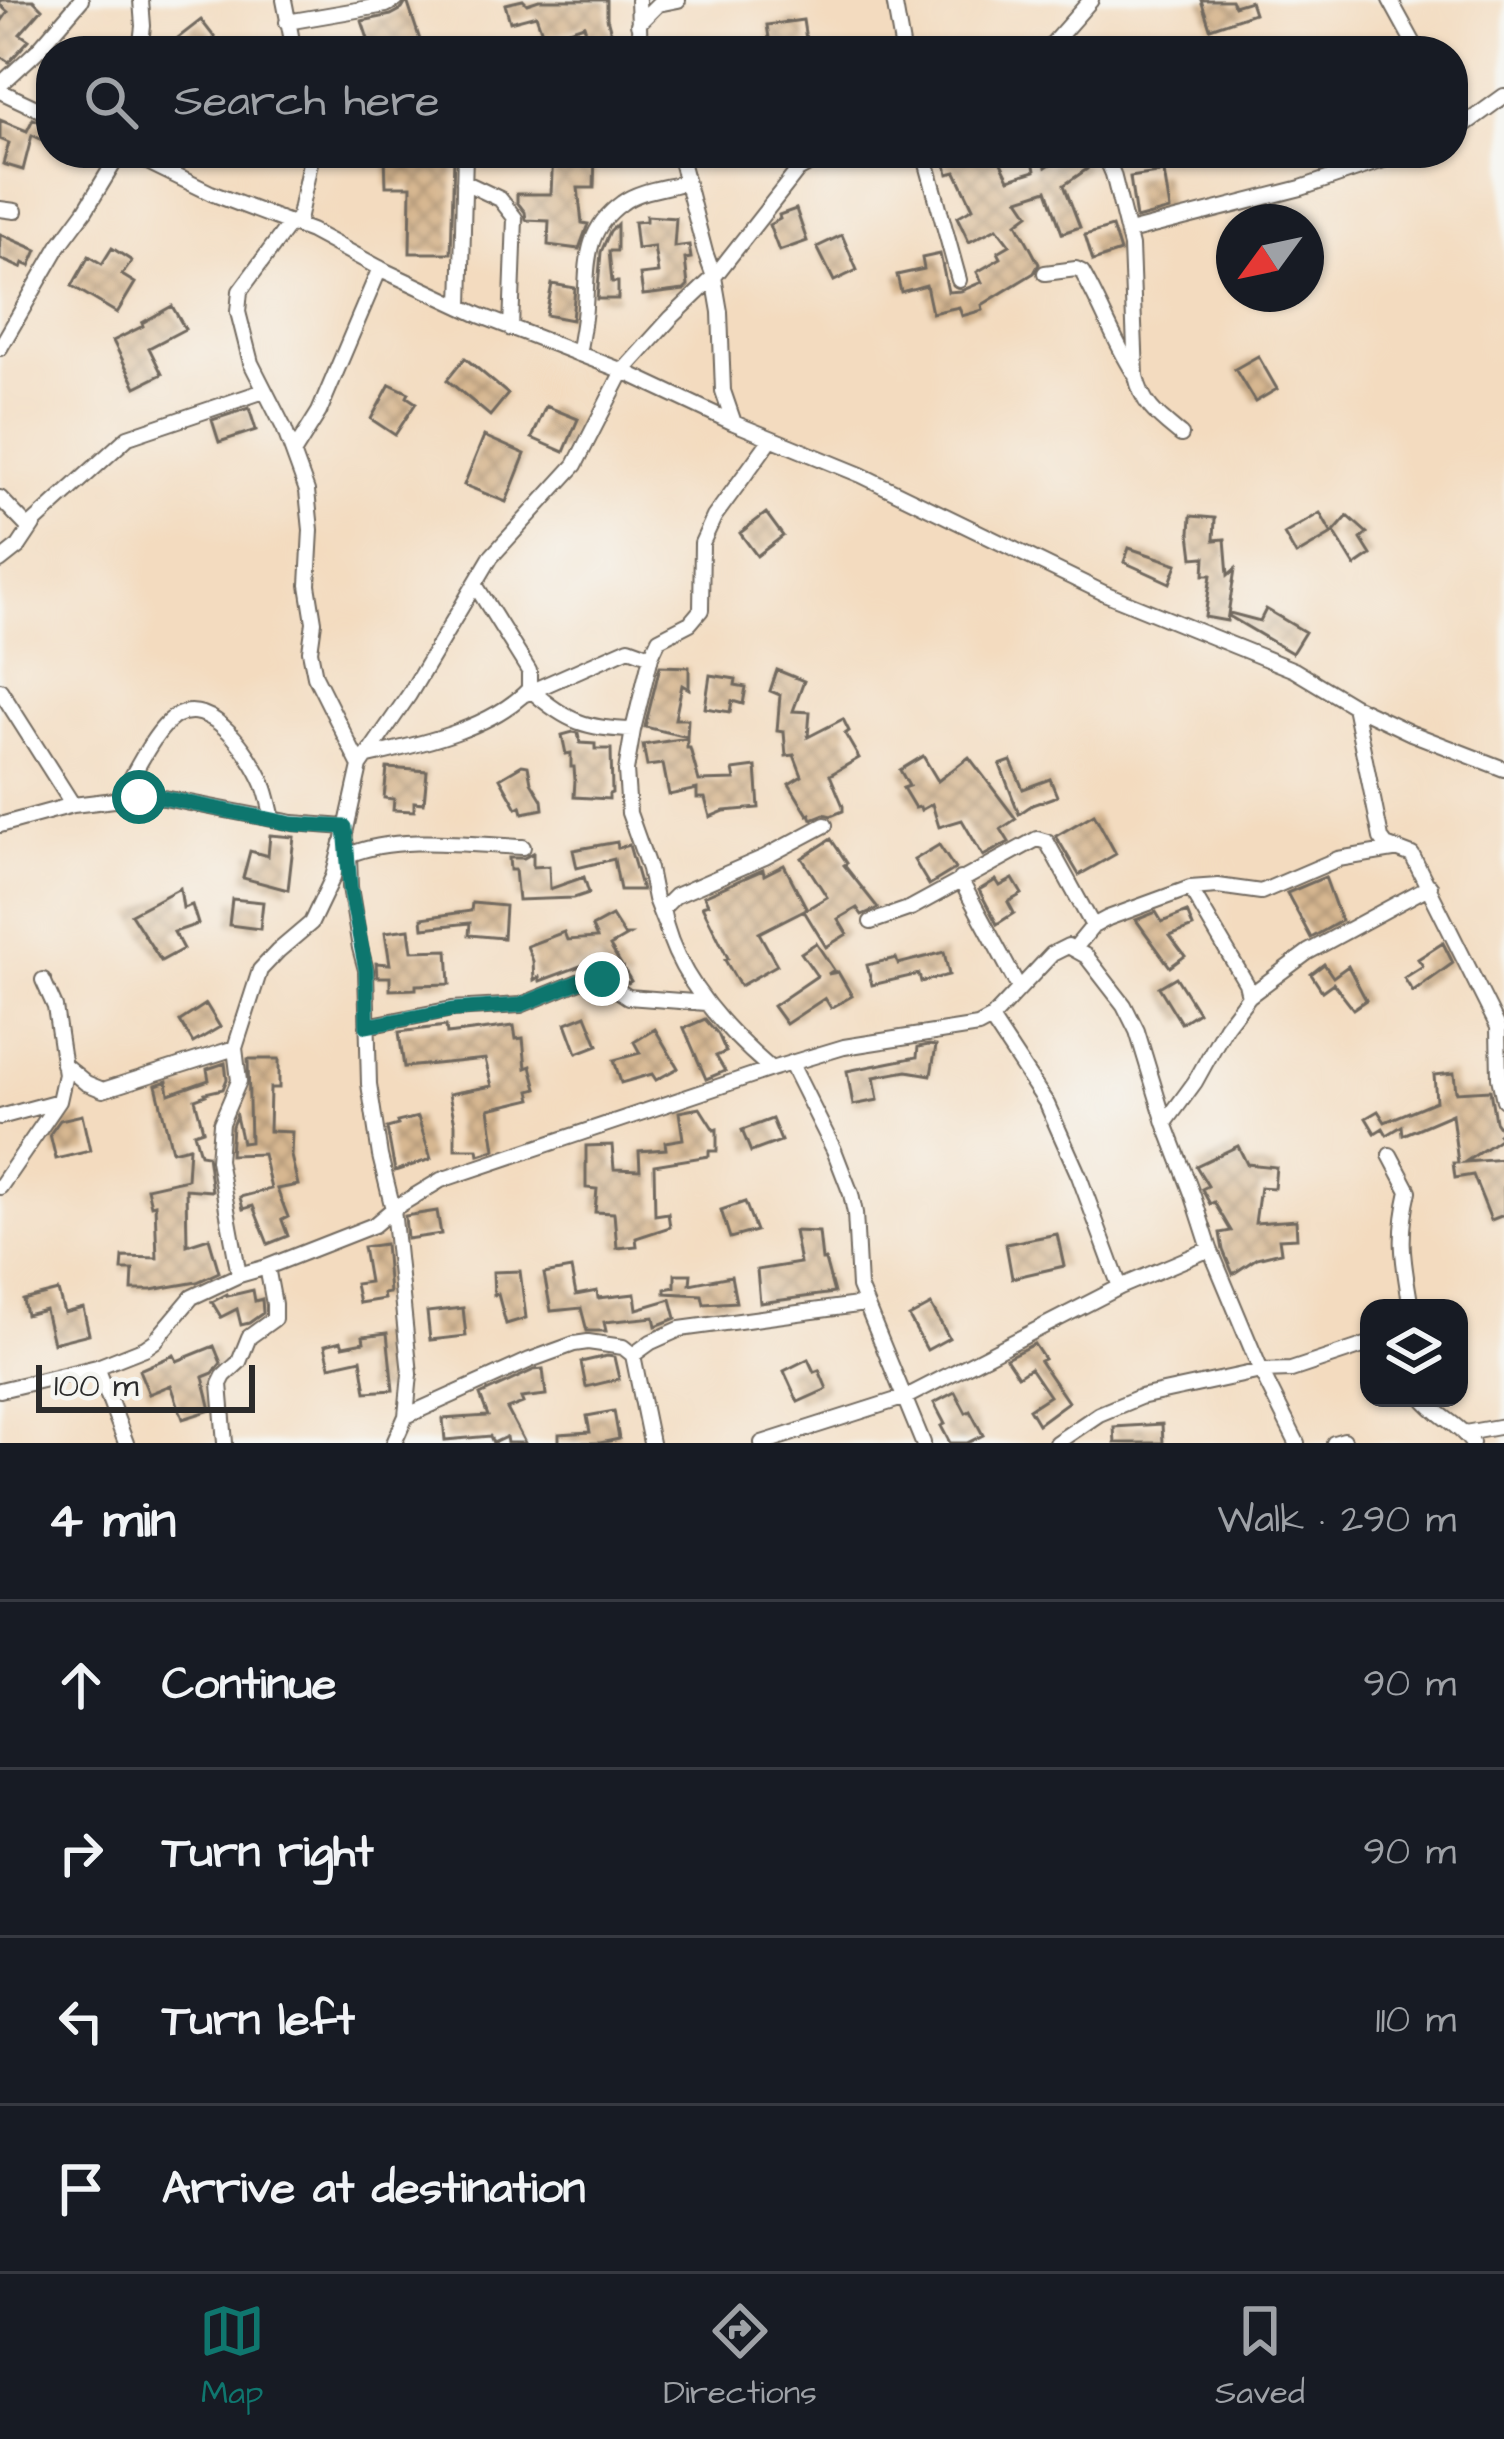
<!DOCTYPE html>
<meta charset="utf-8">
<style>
:root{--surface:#171b24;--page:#242831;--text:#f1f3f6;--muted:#9ea1a6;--line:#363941;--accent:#0f766e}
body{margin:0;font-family:"Architects Daughter",sans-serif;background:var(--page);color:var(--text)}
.controls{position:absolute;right:36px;bottom:36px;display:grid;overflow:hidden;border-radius:24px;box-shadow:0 3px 9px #0004}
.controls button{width:108px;height:108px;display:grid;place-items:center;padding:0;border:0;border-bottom:3px solid var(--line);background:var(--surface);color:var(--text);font:60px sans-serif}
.compass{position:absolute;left:1216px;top:204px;width:108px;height:108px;border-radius:50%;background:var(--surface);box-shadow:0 3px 9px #0004;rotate:237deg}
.scale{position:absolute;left:36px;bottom:30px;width:219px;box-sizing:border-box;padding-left:12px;border:6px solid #2b2b2b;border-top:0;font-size:33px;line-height:42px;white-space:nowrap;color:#2b2b2b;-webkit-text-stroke:9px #f6f6f2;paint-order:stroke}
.stop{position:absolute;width:36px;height:36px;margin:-27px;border:9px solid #0f766e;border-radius:50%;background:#fff}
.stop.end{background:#0f766e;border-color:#fff;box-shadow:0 3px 12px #0008}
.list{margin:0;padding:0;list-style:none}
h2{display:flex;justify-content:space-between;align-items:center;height:156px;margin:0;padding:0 48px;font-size:51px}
h2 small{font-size:39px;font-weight:400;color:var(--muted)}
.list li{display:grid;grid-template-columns:78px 1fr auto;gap:36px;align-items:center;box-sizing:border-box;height:168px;padding:0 48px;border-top:3px solid var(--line)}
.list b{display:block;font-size:45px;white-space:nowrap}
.list em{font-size:39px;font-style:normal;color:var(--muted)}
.icon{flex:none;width:66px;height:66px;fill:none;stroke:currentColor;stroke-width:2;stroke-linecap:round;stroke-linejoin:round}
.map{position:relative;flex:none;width:1504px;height:1443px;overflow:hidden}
.search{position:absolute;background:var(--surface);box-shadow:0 3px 9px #0004;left:36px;right:36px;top:36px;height:132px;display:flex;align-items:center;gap:30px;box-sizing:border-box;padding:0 42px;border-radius:48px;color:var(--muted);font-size:45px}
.sheet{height:828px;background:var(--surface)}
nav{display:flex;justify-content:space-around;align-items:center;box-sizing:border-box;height:168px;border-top:3px solid var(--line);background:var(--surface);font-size:33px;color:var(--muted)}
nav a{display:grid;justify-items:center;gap:6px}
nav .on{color:var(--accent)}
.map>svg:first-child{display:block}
.building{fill:url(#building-cross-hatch)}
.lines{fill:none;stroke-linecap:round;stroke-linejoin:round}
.street-casing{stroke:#71695f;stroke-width:18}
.street{stroke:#fff;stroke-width:14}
.route{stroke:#0f766e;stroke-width:15}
</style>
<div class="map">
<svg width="1504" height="1443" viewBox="0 0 1504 1443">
<defs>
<pattern id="building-cross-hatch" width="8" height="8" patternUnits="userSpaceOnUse" patternTransform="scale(3)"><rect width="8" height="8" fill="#d7b791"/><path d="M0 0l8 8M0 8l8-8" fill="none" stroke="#af9577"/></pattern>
</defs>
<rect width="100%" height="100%" fill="#f6f6f2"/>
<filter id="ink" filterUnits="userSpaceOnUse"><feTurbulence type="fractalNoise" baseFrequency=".00833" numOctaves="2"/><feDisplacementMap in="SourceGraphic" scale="24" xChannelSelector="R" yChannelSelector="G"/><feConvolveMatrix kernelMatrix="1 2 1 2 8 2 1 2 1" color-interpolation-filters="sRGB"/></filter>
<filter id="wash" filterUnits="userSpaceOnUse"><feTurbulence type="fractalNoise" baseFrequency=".004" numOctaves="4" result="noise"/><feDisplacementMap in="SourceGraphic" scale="48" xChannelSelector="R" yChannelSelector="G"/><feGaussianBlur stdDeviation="2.7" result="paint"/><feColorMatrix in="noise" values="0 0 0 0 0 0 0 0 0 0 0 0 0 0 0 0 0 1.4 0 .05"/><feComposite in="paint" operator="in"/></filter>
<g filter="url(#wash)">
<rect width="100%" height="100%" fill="#f3dbbf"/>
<g id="blocks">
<path class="building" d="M0,0H33L42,9L20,34L29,40L9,62L0,56V23L8,12L0,5Z
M523,0L527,4L539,0H607V18L615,48L592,51L584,25L544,38L536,15L510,22L505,4Z
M1201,0H1231L1234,6L1250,1L1254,13L1210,28Z
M407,1L420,40L387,51H372L362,21L391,15L402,9Z
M201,20L225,51H161Z
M803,20L807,46L771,51L767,25Z
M33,119L51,126L47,142L32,135L23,170L3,164L9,143L0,139V120L27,131Z
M436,153L454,156L451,253H410L411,186H386L385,154Z
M553,153L595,154L594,188H578L582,223L588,224L579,249L548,245L549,221L526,220L525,212L517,202V194H551Z
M980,153H996L1009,179L1035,171L1032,153H1044L1046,167L1067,153H1077L1087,169L1064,185L1080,227L1062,233L1047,190L1019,199L1029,214L1017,223L1039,264L1034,273L982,305L983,310L962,316L959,307L932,313L926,285L901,292L897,275L924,269L922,258L940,254L948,292L961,291L982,282L977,272L1001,258L998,252L1010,245L997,228L969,242L957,217L973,208L956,172L948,174L945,160Z
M1164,172L1170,210L1136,219L1130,177Z
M796,209L807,241L779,251L769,225L780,219L779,215Z
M646,216L676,218L674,247L689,245L691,258L685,259L688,286L684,290L643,295L640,275L658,273L654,247L637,249L634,222L646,221Z
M617,224V251H609L612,282H618V299H597L601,252L610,231Z
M1112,227L1120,252L1093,261L1085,235Z
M0,234L37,250L30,266L23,263L21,268L0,259Z
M842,235L857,270L834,281L817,247Z
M112,248L132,261L122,275L135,283L117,313L72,286L89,256L102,264Z
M552,284L575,288L572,320L546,315Z
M172,306L185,329L149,348L162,374L136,387L113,341L143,326L142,323Z
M1258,356L1277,389L1255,402L1235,369Z
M465,358L508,394L490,416L447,380Z
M390,384L409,393L407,397L416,403L395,435L371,419Z
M546,406L578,419L564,452L532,438Z
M249,408L256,430L219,442L212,420Z
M484,436L525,454L506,502L464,485Z
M766,513L783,536L757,556L740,533Z
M1320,513L1332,534L1296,555L1284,534Z
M1191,516L1215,518L1214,540L1225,539L1228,575L1235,569L1227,621L1205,617L1211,575H1204L1205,557L1193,558L1190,533Z
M1348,516L1367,533L1361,539L1371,555L1355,566L1334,532Z
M1129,548L1177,564L1170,583L1124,562Z
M1266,609L1305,632L1292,653L1229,616L1230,613L1260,621Z
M660,666L689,667V689L682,685L675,719H688L687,737L645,727Z
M777,670L804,681L793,711L810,712L808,737L843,719L849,731L845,734L859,758L830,775L843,806V811L831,816L824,814L812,819L810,814L808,815L789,784L802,776L794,755L786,756L784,732L777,731L780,695L770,691Z
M710,675L736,679L735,685L746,687L743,704L732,701L730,712L705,708Z
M573,732L578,733L580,743L595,744V749H611L612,793L609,794V799L574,797L575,780L574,767H571V753L566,754L562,735Z
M687,738V748H690L699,781L735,780L733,770L756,767L759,808L724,811L710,817L705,798H697V789L669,795L663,764L647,766L643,745Z
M923,756L938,781L969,757L1016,819L1001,829L1009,842L983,856L962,820L939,827L932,804L921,810L920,807L915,808L903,788L909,786L900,770Z
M1011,761L1023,789L1050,779L1057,796L1032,805L1019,814L1000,765Z
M522,765L528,766L531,782L542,800L543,809L523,813L521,806L517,808L500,778Z
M387,768L427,771L424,803L414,802V811L393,810L394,799L384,798Z
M1094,814L1116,854L1079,875L1056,836Z
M270,835L294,837L288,890L243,878L250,851L268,856Z
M831,839L847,863L844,865L878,908L862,915L857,908L838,919L847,934L826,947L804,911L806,909L759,933L777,965L740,986L725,960L728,958L702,906L708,904L704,896L763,870L764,875L784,865L807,909L827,897L802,858Z
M617,842L618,848L629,845L642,890H620L614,859L577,868L573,850Z
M939,845L955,869L929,885L914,860Z
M533,853V867L549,866L550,889L584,877L589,893L574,898L518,900L515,870H510L509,858H524Z
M1325,877L1341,921L1311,938L1287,893Z
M1013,879L1022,894L1008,902L1014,913L997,924L979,890L996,880L1000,886Z
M180,888L183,908L192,905L198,924L174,932L183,949L161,961L131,914Z
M232,899L263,902L260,929L229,925Z
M472,903L505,906L503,938L469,935L470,923L423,928L422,918L471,911Z
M1156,912L1162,922L1187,912L1193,927L1170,936L1185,956L1170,967L1136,920Z
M612,916L624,935H629L610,946L631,981L628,983L605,969L599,959L540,981L539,977L534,980L533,961L527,946L564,932L567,940L597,938L592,927Z
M409,929L412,951L448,950L450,984L416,985V989L390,990V977H377L376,963L390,964L385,932Z
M816,943L834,970L828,974L838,972L852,996L831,1008L825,998L786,1024L773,1006L817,976L801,953Z
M1443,943L1453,963L1413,992L1404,978L1423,966L1418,959Z
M944,952L949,975L921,982L919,974L872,985L867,965L896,958L898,964Z
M1324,964L1333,977L1348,966L1366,1000L1353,1009L1333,983L1322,991L1311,974Z
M1176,977L1198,1012L1181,1023L1159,987Z
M206,1004L220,1027L193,1043L180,1021Z
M586,1015L598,1045L577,1053L566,1023Z
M705,1019L718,1034L726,1052L716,1056L725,1071L706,1079L684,1028Z
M446,1026L447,1034L514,1026L516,1039L523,1038L526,1068L531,1066L537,1089L530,1091L532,1099L489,1109L495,1150L479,1155L478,1149H455V1124L449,1094L492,1086L485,1059L404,1067L399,1032Z
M655,1029L678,1068L656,1080L652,1074L621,1083L614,1060L640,1053L634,1042Z
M929,1045L936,1046L931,1075L907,1071L874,1077L878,1100L853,1105L847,1071L917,1057L918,1047Z
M248,1059H279V1088H270L269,1131L292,1132L291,1156L298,1185L277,1189L288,1217L282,1220L288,1236L268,1244L253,1206L243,1209L240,1197L271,1189L263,1154L230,1155L232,1126L236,1116L242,1143L250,1142Z
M225,1063L227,1079L223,1089L205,1093L206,1095L195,1099L203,1130L194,1133L200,1154L207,1155L212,1191L186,1189L187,1245L209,1238L219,1272L197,1282L151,1290H132L133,1270H122L123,1257L157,1258L155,1204L151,1205L147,1188L187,1179L189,1147L172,1151L156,1085L167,1081L169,1094L209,1080L207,1069Z
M1454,1073L1456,1092L1490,1090L1495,1121L1502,1131L1498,1134L1501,1138L1465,1162L1504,1159V1215L1491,1220L1473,1175L1455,1178L1453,1163H1458L1452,1114L1403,1135L1402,1126L1387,1135L1383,1128L1375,1133L1366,1118L1378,1111L1385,1122L1436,1101L1434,1075Z
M700,1108L714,1130L717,1129V1151H709V1156L654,1165L655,1215L668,1213L670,1227L636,1238L637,1246L617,1248L614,1213L595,1212L597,1189L586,1188V1146L612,1145L614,1169L640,1170L639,1151L666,1149L665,1142L683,1139L679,1112Z
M82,1115L90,1151L56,1159L50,1134L60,1120Z
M418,1117L431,1159L395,1171L387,1128L398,1125L397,1122Z
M772,1119L781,1141L751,1152L742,1130Z
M1238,1146L1247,1164L1276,1167L1274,1188L1260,1187L1255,1223L1296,1220L1297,1238L1279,1239L1281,1252L1257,1258L1233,1274L1223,1250L1220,1233L1231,1231L1214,1202L1210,1204L1204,1193L1202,1189L1208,1186L1196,1166Z
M745,1202L756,1231L730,1238L721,1210Z
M437,1211L441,1234L407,1239L405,1216Z
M794,1231L819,1232L822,1260H825L834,1293L760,1303L757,1270L800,1263Z
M1057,1234L1064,1266L1012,1278L1006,1244Z
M385,1244L389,1293L383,1294L384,1299L359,1303L355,1284L369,1282L363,1247Z
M571,1269L576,1295L597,1291L598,1298L635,1294L637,1309L671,1299L676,1318L656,1326L654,1317L604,1322L606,1331H587L581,1308L551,1311L544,1274Z
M520,1271L526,1318L506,1324L498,1294L494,1295L493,1272Z
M675,1274H691L690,1284L731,1276L736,1302L704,1304L702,1295L665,1293V1289L675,1287Z
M253,1290L255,1301L262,1299L263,1313L249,1323L241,1325L237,1309L221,1317L212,1302L227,1294L228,1296Z
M58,1291L64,1313L83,1308L89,1334L53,1343L45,1310L26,1315L23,1300Z
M931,1305L949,1338L927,1350L909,1317Z
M463,1308L466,1336L430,1340L427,1312Z
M387,1333L393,1390L366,1392L361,1359L330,1366L325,1345L341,1341L343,1346L364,1342L363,1336Z
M1034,1344L1044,1359L1040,1361L1068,1402L1038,1424L1029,1409L1049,1396L1030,1368L1018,1376L1006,1358Z
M214,1346L221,1363L213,1373L203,1377L211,1410L183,1419L171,1385L149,1394L139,1370L174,1355L177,1361Z
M607,1356L614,1357L619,1379L586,1387L581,1362Z
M808,1359L814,1372L819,1370L827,1389L798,1402L784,1371Z
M543,1369L546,1395L521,1398L523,1403L507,1409L525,1443H507L506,1437L493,1443L490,1436L445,1440L443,1419L488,1416L480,1395L534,1370Z
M955,1392L966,1413L970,1411L983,1435L967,1443H950L941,1426L945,1424L934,1403Z
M614,1411L619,1439L600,1443H559V1434L590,1432L587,1416Z
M1162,1424L1163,1443H1115L1114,1427Z"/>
</g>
</g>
<g filter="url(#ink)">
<use href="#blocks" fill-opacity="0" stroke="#71695f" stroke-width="3"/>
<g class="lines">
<defs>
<path id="street" d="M284,0L294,51
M638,0L640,51
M894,0L903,51
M1390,0L1418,51
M287,22L386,5L396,0
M638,24L658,4L678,0
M140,51L143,26L141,0
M1046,51L1091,0
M0,85L37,51L81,0
M0,91L51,115
M1453,133L1504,96
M129,153L211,193L311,231L385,271L479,315L623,371L734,423L861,475L1104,593L1294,670L1354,706L1411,733L1504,769
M679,153L705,252L714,277L720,312L723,391L734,423
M924,153L959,280
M1104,153L1113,174L1131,246L1136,376C1142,405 1159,417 1181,435
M464,182L500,199L515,218L511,329
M0,209L15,211
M290,223L240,291L238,312L251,363L284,428L307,491L311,530L308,585L314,622L310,651L315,676L360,766
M297,226L312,153
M1129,232L1301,188L1404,153
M1045,273L1076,269L1082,272C1101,305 1113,339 1133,371
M461,306L465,153
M0,348L59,246L85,211L120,153
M578,354C581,338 584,323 585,307C588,265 583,231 622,203C639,190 666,188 686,182
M294,452L319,412L380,268
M0,498L26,525L30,526L128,437L264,391
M0,561L19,546L33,525
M0,690L73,805
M532,691C567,722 587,729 633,730
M525,694L629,648L651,656
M1354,706L1381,838L1386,845L1412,855L1498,1027L1499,1078L1504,1100
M364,757C416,745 490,730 529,689V671L476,586
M119,800C132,778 155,728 176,716C212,696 251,755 263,783C268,794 270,807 273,819
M0,825L73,805L139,797L164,798L293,823L345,827
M349,855C397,834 471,845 523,847
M960,879L1019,988
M664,922L655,899L649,869L629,813L626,771L633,730L651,656L659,639L690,623L701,610L702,543L714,517L771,439
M871,922L911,908L1037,839L1047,842L1093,926
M1075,948L1093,926L1108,918L1190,888L1218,886L1261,892L1338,859L1393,850
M1249,996L1308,952L1430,886
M991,1019L1047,1104L1079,1176L1120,1287
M367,1026L452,1009L521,1005L590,977L601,979L628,997L706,1003
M63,1064L86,1083L103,1090L235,1048
M791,1064L834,1150L851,1194L855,1213L859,1287L923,1443
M771,1069C724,1029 673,973 662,909L675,896L765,857L825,825
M0,1117L59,1101
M1165,1123L1195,1082L1226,1026L1249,996L1246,983L1190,888
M1390,1155L1409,1191C1398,1239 1403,1260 1411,1308
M0,1187L59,1101L65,1074L55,1007L43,980
M239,1275L218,1160L221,1123L239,1081L235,1048L260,970L278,951L311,923L333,877L342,843
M633,1355L651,1342L680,1329L865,1304
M97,1367L126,1443
M0,1390L97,1367L145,1348L155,1341L192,1297L239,1275L267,1267L374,1225L393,1209L441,1180L771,1069L844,1047L978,1026L991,1019L1052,954L1068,946L1086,956L1124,1005L1137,1031L1165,1123L1193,1196L1210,1249L1261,1371L1297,1443
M1423,1398C1437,1416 1459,1424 1472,1443
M406,1416L530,1360L574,1344L588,1342L623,1347L633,1355L651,1443
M1465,1433L1504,1426
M225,1443L220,1384L224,1376L239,1362L249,1337L274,1319V1304L267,1267
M394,1443L406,1416L410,1374L393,1209L380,1156L369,1084L366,970L360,948L350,887L349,855L344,838L360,766L409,695L491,557L575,465L623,371L671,318L714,277L798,170L828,153
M762,1443L906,1397L1120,1287L1210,1249
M1056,1443L1099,1414L1140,1397L1261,1371L1291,1370L1369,1344
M1334,1443L1344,1440"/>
</defs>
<use href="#street" class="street-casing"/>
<use href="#street" class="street"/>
</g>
</g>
<g class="lines" filter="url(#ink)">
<path class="route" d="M139,797L164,798L293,824L345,827L350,887L366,970L367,1026L452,1010L521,1005L590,977L602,979"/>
</g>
</svg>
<div class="controls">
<button><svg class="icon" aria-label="layers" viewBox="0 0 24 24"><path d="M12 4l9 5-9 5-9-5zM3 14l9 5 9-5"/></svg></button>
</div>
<svg class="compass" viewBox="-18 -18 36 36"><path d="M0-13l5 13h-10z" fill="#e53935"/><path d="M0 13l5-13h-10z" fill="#9ea1a6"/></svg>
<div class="scale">100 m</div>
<div class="stop" style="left:139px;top:797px"></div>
<div class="stop end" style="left:602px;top:979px"></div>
<div class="search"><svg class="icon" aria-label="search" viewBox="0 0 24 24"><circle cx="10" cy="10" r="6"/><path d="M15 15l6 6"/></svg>Search here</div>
</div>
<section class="sheet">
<h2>4 min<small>Walk · 290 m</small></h2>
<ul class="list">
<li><svg class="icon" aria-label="ahead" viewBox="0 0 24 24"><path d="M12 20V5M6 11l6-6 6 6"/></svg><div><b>Continue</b></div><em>90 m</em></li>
<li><svg class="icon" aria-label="right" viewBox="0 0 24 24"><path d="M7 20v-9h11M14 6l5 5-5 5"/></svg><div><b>Turn right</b></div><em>90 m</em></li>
<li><svg class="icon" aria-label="left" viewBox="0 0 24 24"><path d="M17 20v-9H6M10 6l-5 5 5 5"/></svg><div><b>Turn left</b></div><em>110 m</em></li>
<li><svg class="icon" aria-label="arrive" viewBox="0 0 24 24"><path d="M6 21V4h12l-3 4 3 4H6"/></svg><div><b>Arrive at destination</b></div></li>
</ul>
</section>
<nav>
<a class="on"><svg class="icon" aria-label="map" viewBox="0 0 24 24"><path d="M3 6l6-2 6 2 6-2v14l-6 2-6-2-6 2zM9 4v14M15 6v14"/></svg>Map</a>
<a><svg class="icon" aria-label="directions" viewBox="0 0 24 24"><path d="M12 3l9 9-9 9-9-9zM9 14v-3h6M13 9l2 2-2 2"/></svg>Directions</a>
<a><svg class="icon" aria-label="saved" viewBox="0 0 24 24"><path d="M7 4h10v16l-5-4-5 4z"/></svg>Saved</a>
</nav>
